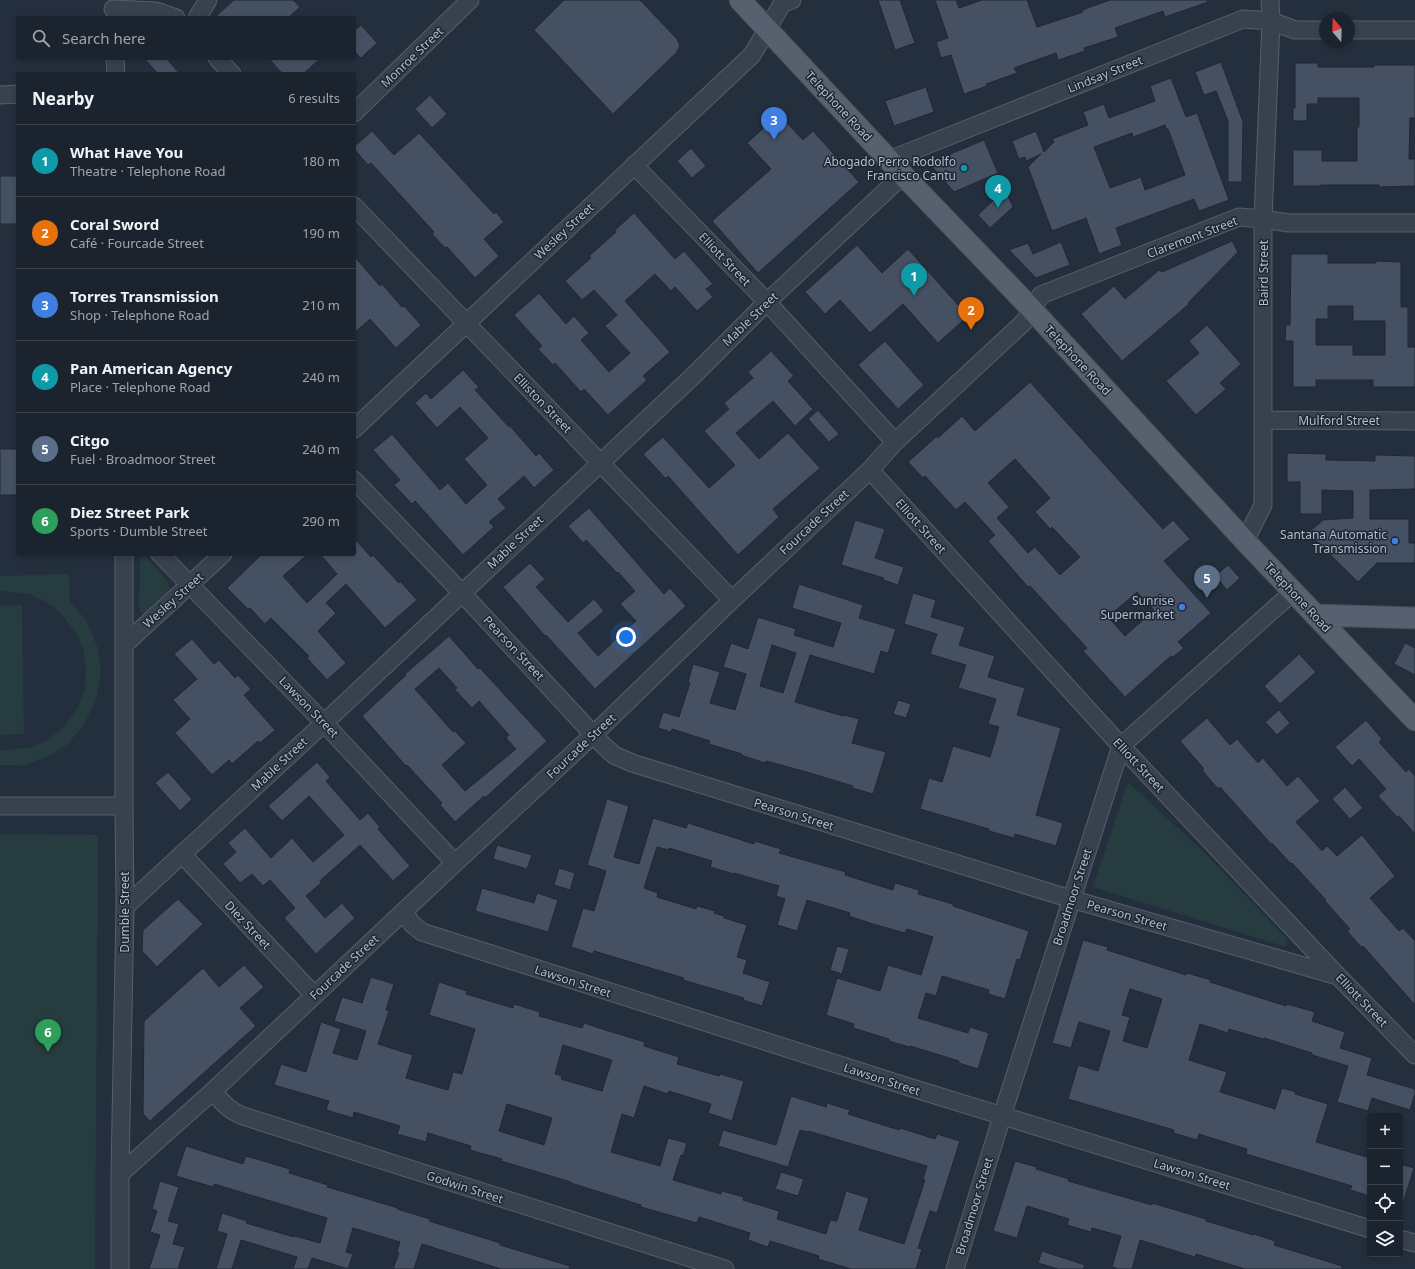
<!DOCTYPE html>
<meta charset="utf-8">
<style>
:root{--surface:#1b232e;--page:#242b36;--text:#f1f3f6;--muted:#a0a4aa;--line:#39404a;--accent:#8ab4f8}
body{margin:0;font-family:"Noto Sans",sans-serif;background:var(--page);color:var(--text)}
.controls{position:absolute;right:12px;bottom:12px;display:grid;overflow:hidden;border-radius:4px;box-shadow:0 2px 6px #0003}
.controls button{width:36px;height:36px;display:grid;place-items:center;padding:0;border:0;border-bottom:1px solid var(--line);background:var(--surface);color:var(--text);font:20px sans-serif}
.compass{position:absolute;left:1319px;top:12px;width:36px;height:36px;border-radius:50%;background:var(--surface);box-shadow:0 2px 6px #0003;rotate:341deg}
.you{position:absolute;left:626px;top:637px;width:14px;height:14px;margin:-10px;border:3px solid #fff;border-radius:50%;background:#1a73e8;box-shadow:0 0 0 6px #1a73e833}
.badge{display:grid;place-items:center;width:26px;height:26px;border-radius:50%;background:var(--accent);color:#fff;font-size:13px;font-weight:700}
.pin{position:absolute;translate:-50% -33px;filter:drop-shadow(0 1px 2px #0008)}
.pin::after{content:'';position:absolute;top:21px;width:14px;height:12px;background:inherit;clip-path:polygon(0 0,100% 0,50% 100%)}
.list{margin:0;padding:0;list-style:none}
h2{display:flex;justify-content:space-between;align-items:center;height:52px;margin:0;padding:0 16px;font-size:17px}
h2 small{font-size:13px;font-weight:400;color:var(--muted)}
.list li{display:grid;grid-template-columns:26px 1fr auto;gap:12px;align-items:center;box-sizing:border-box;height:72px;padding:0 16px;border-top:1px solid var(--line)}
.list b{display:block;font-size:15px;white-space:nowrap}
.list p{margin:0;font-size:13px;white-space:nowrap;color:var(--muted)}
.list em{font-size:13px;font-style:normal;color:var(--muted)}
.icon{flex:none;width:22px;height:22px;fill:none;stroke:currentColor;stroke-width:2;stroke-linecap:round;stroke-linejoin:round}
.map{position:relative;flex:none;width:1415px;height:1269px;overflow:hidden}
.search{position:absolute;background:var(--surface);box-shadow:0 2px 6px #0003;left:16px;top:16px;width:340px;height:44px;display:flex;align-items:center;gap:10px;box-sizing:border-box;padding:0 14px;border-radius:4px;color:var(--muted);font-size:15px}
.panel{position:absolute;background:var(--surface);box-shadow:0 2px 6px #0003;left:16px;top:72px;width:340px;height:484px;border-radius:4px}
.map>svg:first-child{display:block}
.green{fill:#263c3f}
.building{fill:#455162;stroke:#1f2835;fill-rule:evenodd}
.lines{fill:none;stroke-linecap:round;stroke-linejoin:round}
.minor-casing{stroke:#565f6c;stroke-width:19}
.major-casing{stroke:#414a57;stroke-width:23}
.minor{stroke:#38414e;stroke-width:17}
.major{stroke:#56606e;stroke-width:21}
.culture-dot{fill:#0f9aa8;stroke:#1d2633;stroke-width:1.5}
.shop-dot{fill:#3f7fe0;stroke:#1d2633;stroke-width:1.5}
.labels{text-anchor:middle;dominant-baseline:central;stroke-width:3;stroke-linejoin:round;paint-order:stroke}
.street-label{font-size:12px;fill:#b4bcc9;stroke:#1d2633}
.poi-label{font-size:12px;fill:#b4bcc9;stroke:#1d2633;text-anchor:end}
</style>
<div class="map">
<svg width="1415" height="1269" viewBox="0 0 1415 1269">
<rect width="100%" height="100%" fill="#242f3e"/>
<path class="green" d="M142,557H146L168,582L170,588L146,614H142L139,608L140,560Z
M69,574L70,602L86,620L97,646L101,670L96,700L84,724L68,744L50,755L34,762L22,765H0V751L32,747L48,740L64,726L78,707L85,688L86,666L83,648L75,631L55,607L30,594L0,591V576Z
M22,605L24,734L0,735V606Z
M1128,782L1208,856L1287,939L1286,947L1093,887Z
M0,834L98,835L95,1269H0Z"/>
<path class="building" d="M234,0H293L300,7L288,18H214Z
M564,0H640L677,39L680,46L676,53L613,114L534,30Z
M878,0H900L915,43L895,50Z
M935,0H956L959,8L982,0H1027L1037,27L1083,12L1082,10L1110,0H1207L1208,2L1165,17L1163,11L1115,28L1118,37L1084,48L1085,51L1058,60L1056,53L1014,68L1017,73L986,84L987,86L964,94L951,55L941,58L936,42L948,38Z
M361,25L377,43L361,58L354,51V31Z
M144,58H166L180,74H158Z
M268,58H321L303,74H283Z
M1221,62L1243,122L1242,182H1228V121L1216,91L1204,95L1195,72Z
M1295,63H1318V67H1374V65H1415V118H1410L1409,159H1415V186L1379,187V185H1321V186H1293V150H1322V161H1357V127H1359V98H1318V104H1307V121H1293V108H1295Z
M1171,78L1186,117L1197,113L1229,200L1199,211L1194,199L1116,228L1122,245L1099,254L1086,218L1052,231L1028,167L1041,154L1026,161L1025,157L1019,159L1012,141L1036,131L1044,152L1054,142L1052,139L1088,125L1083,112L1104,104L1109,118L1155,101L1150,86ZM1165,125L1166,129H1168L1185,175L1145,190L1141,177L1110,188L1094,147L1132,133L1133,137Z
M926,87L934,112L894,126L885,101Z
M430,95L447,114L432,128L415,109Z
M779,114L803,140L813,131L859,182L758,273L712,221L771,169L747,143Z
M372,131L394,155L419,133L494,214L496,212L504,222L484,239L499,256L475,278L447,247L445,248L432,234L434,232L371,163L368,165L354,149V147Z
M984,140L998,173L954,192L929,163Z
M691,148L706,166L692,178L677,161Z
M0,176H18V224H0Z
M1005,189L1013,207L990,228L978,215Z
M634,213L675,259L684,251L713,284L706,289L713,297L697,311L675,287L671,291L655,274L625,301L670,352L643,376L647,380L608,415L584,389L581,392L555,363L553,365L538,349L542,346L514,315L539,293L566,324L574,316L589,333L581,340L609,372L630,353L605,326L617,315L594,290L582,300L565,281L591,258L589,256L616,232L615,230Z
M1232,241L1238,252L1188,303L1189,304L1122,361L1081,314L1114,286L1125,299L1159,270L1162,272Z
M1061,242L1070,265L1036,278L1009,250L1028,243L1033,254Z
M857,245L882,273L908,249L968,316L938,343L903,304L870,333L840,300L825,314L805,292Z
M1291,254H1328V263H1376V261L1401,262V307H1408V347H1415V387H1373V380H1316V387H1293V341H1285L1286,325H1290ZM1328,306H1353V321H1385V355H1353V345H1316V319H1328Z
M354,256L380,286L382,284L402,307L404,306L421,325L396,348L370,319L354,333Z
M1207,325L1241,364L1220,383L1226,389L1196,415L1166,381L1199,353L1189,341Z
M885,341L924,385L898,409L858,365Z
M771,351L794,376L788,381L813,409L795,426L773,401L736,433L759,459L788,433L820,468L773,509L779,517L738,555L668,476L666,479L643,454L663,437L709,488L735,465L704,431L729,409L724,403L753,378L748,372Z
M463,370L479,387L475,390L509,427L510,426L536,456L539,453L554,470L534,488L524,476L498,499L506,508L489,522L494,527L463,555L415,501L412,504L394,485L400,480L373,450L392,434L440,490L448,483L466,504L487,485L464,459L488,438L460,407L437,428L415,403L426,393L431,399Z
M1030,382L1163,529L1173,520L1190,539L1164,561L1211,613L1178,642L1184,648L1173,657L1171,656L1125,697L1083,651L1087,648L1030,586L1028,587L988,541L995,535L965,502L956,510L925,476L923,478L908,462L937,436L938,438L962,416L975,431ZM1015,459L1050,498L1035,512L1050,529L1052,527L1080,557L1060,575L1035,547L1028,553L997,518L1009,507L988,483ZM1137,592L1154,610L1125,636L1108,617Z
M818,410L839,434L829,442L808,419Z
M0,449H18V495H0Z
M1287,453L1326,454V460L1375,461V455L1415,456V489L1370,490V519H1409V543H1415V563H1377L1358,582L1308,533L1323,520L1353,518V491L1322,490V514H1300V482H1287Z
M589,508L664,594L670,588L686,606L595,689L546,635L545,636L503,587L530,563L545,579L536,587L568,622L594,599L604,611L578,633L598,656L636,621L620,604L635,591L618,572L617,573L586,540L583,543L568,526Z
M855,520L885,529L875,558L904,567L898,585L883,580L884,578L841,565Z
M354,538L371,557L373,555L399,583L400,581L417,600L385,628L346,584L326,603L336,613L318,631L346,663L327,680L307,658L309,656L271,618L265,624L250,608L248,609L227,588L262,554H308L283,576L307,603L337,574L320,554H354Z
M1228,565L1240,578L1227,590L1215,576Z
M799,584L863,605L859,618L896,629L888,653L881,651L874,674L810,655L795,702L843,716L844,715L859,719L852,743L886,752L873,794L852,788L853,786L803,771L766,761L765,763L741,755L742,754L709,744L710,741L672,729L671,732L658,728L663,712L679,717L690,683L688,682L693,664L720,672L710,703L735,710L746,674L723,667L731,643L748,649L758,617L796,629L794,635L833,647L841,623L792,608ZM772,645L796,653L783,693L760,686Z
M913,593L936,600L931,617L965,627L959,645L995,656L988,677L1025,688L1017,715L1061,728L1036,815L1063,823L1056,846L1015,834L1014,838L989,831V829L920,809L929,778L942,782L953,746L990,757L999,727L988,724L996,699L958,688L966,665L930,654L937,634L904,624Z
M449,636L478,669L480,668L547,741L485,798L484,796L455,822L440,805L442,803L407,765L406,766L362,716L406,675L405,674ZM439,668L457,688L455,690L472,708L479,701L509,735L506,738L516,749L465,791L442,765L466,743L454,730L453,732L415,689Z
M192,639L214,664L219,660L235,678L238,675L251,689L244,695L275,730L260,743L258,741L232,764L229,760L212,775L175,733L190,719L173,700L197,679L174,654Z
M1405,643L1415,648V675L1394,664Z
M1299,654L1316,672L1280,704L1264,686Z
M898,700L911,704L906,718L893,714Z
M1279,710L1290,723L1277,735L1265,722Z
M1207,718L1230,745L1237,739L1258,763L1263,758L1287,786L1298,776L1320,801L1296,822L1322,851L1327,846L1337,856L1362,835L1395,876L1370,898L1399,931L1403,928L1415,941V1005L1363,946L1362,948L1347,931L1350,929L1325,901L1326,900L1292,863L1291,864L1272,843L1271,844L1220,787L1218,789L1202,770L1204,769L1180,741Z
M1366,720L1382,739L1379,742L1406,772L1409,769L1415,776V834L1399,816L1397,817L1378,796L1386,789L1359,759L1352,766L1335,747Z
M317,762L330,777L326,781L360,820L368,813L380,827L378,829L410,866L393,881L360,845L320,881L321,883L306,896L325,918L342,903L355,918L316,954L284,918L295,908L270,880L263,886L252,874L240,883L223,864L236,852L228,843L245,828L271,858L292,838L313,862L344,835L309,796L282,821L268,806Z
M168,772L192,799L180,811L155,783Z
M1345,787L1363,808L1350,819L1332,799Z
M607,799L629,806L614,857L639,864L653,818L686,828L688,823L754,844L755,841L781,849L779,853L846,872L845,875L893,890L895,883L919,890L918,894L953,904V906L1029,931L1020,960L1017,959L1005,999L988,994L989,990L942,976L936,996L926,993L918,1018L968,1033L970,1027L989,1033L978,1069L959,1063V1061L910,1046L909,1047L889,1041V1039L853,1028L854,1024L826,1015L837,978L880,991L888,965L921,975L933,937L907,929L905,933L873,924L849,916L850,913L807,900L797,931L777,925L785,899L776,896L779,886L734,873V874L710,867L712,861L669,848V850L657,847L644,888L658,893L657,897L696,909L697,906L715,911L714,913L724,916V918L747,925L737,957L747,960L743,973L770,982L762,1006L743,1000L744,998L683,980L684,978L594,951L593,954L571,947L583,908L594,911L606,871L587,865Z
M497,845L532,855L527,869L493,859Z
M559,868L575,873L570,890L554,885Z
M482,888L534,903L537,893L558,900L548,932L475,911Z
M178,899L203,924L157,967L142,951L143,930Z
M1083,940L1108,947L1107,950L1186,975L1187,973L1211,980L1210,982L1286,1006L1287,1004L1315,1012L1312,1021L1345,1032L1340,1048L1372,1058L1367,1075L1415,1089V1094L1410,1110L1372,1098L1368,1111L1337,1102L1348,1066L1312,1055V1053L1264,1038L1263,1039L1229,1029L1228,1033L1200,1024L1189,1060L1227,1072L1220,1092L1275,1109L1282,1088L1296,1092L1295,1094L1328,1104L1316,1142L1370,1158V1196L1350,1190L1352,1186L1246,1154L1247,1149L1199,1134L1197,1140L1173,1133L1174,1130L1068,1099L1078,1065L1098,1071L1110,1031L1079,1022L1071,1048L1052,1043ZM1130,989L1162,999L1147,1048L1123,1041L1130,1017L1122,1015Z
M837,946L849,949L842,974L830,970Z
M244,965L264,987L240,1008L256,1026L150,1121L143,1114L144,1021L203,968L219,987Z
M371,977L394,984L386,1010L389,1011L378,1044L413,1055L406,1078L448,1090L453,1072L462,1074L475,1029L429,1015L439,982L467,991L466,994L513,1008L514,1004L540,1012L539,1016L582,1028L584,1023L605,1030L645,1042L644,1046L679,1057L677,1064L719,1076L720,1074L744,1081L732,1121L708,1113L711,1104L669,1091L668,1094L644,1086L634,1118L622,1114L611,1152L660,1166L668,1138L687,1143L683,1156L681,1155L673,1180L721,1194L722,1191L744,1197L743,1200L779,1211L777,1219L826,1234L830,1220L837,1221L846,1191L869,1198L859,1230L904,1244L925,1180L923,1179L927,1166L808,1131L807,1132L800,1130L788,1167L718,1146L723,1130L776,1145L791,1096L826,1107L827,1103L850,1110L848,1114L899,1130L900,1128L935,1139L937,1134L960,1141L937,1213L930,1211L918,1248L922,1249L916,1269H851L818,1259L819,1256L770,1241L768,1247L748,1240L750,1233L699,1217L697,1223L641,1207V1205L571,1183V1182L501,1161L502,1159L470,1150L471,1146L428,1133L426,1142L397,1134L400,1126L354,1112L353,1118L326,1110L329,1101L274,1085L281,1064L306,1072L321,1022L341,1029L333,1053L357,1060L366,1031L334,1021L342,997L362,1003ZM563,1045L612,1060L602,1091L561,1079L562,1076L555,1074ZM507,1104L552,1118L544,1145L499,1131Z
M186,1146L243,1164L246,1156L290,1169L289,1173L328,1185L327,1187L398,1208L397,1209L430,1219L429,1221L500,1243V1245L570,1266L569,1269H501L422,1244L414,1269H393L399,1253L397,1252L400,1242L353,1228L346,1252L353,1254L348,1269L312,1258L308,1269H293L297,1257L241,1240L232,1269H216L227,1234L217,1231L222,1213L247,1221L246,1223L294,1237L295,1236L320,1243L327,1218L214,1184L213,1187L176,1176Z
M1015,1161L1037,1167L1036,1169L1069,1179L1068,1181L1152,1205V1203L1206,1219V1221L1253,1235L1254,1234L1275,1241L1274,1245L1342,1266V1269H1245L1196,1254L1195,1257L1140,1240L1132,1269H1119L1112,1267L1121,1236L1092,1228L1091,1232L1067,1225L1069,1219L1027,1206L1017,1238L993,1231Z
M1400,1164L1414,1168L1403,1203L1400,1202Z
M781,1172L804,1179L798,1196L775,1189Z
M160,1181L179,1187L168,1221L179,1224L173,1244L185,1247L178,1269H149L160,1235L150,1232L157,1211L152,1209Z
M1042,1251L1085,1265L1083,1269H1058L1038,1263Z"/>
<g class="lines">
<defs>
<path id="minor" d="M113,9L156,11L176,18
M197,18L208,0
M1349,30H1415
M115,58L116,74
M217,58L232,74
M0,95L18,94
M354,113L470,0
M889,160L1243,19L1271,21L1295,30H1325
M634,165L767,302L895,442
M354,206L732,600
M1263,420L1415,421
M354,429L752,55L782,4L792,0
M870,470L1121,746L1338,976L1415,1055
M354,480L461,592L603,745L614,755L632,763L1071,899L1338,976
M1245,541L1263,505V219L1271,21L1270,0
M160,554L324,723L455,863
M124,645L223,554
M0,806H124
M182,854L314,995
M125,907L324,723L692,377L767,302L903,175
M404,912L412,924L422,932L912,1088L1370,1229
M213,1091C223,1103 228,1110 243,1116L725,1269
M120,1174L213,1091L455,863L594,734L732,600L870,470L895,442L1024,322L1041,295L1239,217L1263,219L1289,223H1415
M1400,1239L1415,1243
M120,1269V1174L125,907L124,806V554
M955,1269L1002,1116L1121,746L1293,592"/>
<path id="major" d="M740,0L903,175L1024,301L1245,541L1415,720
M1315,615L1415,618"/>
</defs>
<use href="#minor" class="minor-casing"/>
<use href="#major" class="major-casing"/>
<use href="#minor" class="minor"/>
<use href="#major" class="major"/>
</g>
<circle class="culture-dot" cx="964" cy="168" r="4"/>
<g class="shop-dot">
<circle cx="1395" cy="541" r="4"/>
<circle cx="1182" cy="607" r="4"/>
</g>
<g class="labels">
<g class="street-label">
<text transform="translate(412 57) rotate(-44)">Monroe Street</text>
<text transform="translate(1105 74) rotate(-22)">Lindsay Street</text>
<text transform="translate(839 106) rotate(47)">Telephone Road</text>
<text transform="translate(564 231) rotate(-43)">Wesley Street</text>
<text transform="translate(1192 237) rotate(-21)">Claremont Street</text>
<text transform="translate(725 259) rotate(46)">Elliott Street</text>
<text transform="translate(1263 273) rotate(-90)">Baird Street</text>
<text transform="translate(750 319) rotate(-44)">Mable Street</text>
<text transform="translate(1078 360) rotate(47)">Telephone Road</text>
<text transform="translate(543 403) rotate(46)">Elliston Street</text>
<text x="1339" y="420">Mulford Street</text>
<text transform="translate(814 522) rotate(-43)">Fourcade Street</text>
<text transform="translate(921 526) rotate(48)">Elliott Street</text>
<text transform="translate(515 542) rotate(-43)">Mable Street</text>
<text transform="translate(1298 597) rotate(47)">Telephone Road</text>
<text transform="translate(173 600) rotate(-42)">Wesley Street</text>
<text transform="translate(514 648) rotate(47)">Pearson Street</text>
<text transform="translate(309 707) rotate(46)">Lawson Street</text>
<text transform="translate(581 746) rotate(-43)">Fourcade Street</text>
<text transform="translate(279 764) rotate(-43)">Mable Street</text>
<text transform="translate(1139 765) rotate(47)">Elliott Street</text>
<text transform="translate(794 814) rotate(17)">Pearson Street</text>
<text transform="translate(1072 897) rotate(-72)">Broadmoor Street</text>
<text transform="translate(124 912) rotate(-90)">Dumble Street</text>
<text transform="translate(1127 915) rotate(16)">Pearson Street</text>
<text transform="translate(248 925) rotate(47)">Diez Street</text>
<text transform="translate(344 967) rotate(-43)">Fourcade Street</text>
<text transform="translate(573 981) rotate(18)">Lawson Street</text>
<text transform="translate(1362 1000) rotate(46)">Elliott Street</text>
<text transform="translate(882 1079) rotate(18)">Lawson Street</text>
<text transform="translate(1192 1174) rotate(17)">Lawson Street</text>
<text transform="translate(465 1187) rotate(18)">Godwin Street</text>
<text transform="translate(974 1206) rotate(-73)">Broadmoor Street</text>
</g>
<g class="poi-label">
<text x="956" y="161">Abogado Perro Rodolfo<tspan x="956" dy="14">Francisco Cantu</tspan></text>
<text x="1387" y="534">Santana Automatic<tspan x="1387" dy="14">Transmission</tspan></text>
<text x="1174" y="600">Sunrise<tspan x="1174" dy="14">Supermarket</tspan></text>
</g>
</g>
</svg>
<div class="controls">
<button>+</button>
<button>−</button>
<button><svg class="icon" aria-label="locate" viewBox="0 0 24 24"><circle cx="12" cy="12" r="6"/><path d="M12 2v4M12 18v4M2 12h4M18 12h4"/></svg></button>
<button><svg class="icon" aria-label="layers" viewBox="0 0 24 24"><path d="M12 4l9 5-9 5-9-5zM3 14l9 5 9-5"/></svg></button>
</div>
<svg class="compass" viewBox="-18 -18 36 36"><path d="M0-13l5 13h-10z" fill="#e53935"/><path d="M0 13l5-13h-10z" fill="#a0a4aa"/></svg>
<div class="you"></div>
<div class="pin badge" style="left:914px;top:296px;background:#0f9aa8">1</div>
<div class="pin badge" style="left:971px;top:330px;background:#e8710a">2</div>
<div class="pin badge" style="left:774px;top:140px;background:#3f7fe0">3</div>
<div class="pin badge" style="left:998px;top:208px;background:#0f9aa8">4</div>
<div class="pin badge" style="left:1207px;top:598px;background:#5c6f8a">5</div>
<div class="pin badge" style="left:48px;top:1052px;background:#2e9e5b">6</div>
<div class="search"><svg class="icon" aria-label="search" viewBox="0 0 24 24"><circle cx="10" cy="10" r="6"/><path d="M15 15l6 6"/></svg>Search here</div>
<section class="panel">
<h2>Nearby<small>6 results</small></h2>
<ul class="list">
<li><span class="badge" style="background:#0f9aa8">1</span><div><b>What Have You</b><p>Theatre · Telephone Road</p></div><em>180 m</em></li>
<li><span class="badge" style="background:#e8710a">2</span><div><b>Coral Sword</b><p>Café · Fourcade Street</p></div><em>190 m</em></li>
<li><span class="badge" style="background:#3f7fe0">3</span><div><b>Torres Transmission</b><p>Shop · Telephone Road</p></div><em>210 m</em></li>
<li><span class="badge" style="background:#0f9aa8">4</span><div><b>Pan American Agency</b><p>Place · Telephone Road</p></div><em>240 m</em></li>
<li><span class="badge" style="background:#5c6f8a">5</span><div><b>Citgo</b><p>Fuel · Broadmoor Street</p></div><em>240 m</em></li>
<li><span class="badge" style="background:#2e9e5b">6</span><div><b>Diez Street Park</b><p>Sports · Dumble Street</p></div><em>290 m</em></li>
</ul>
</section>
</div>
